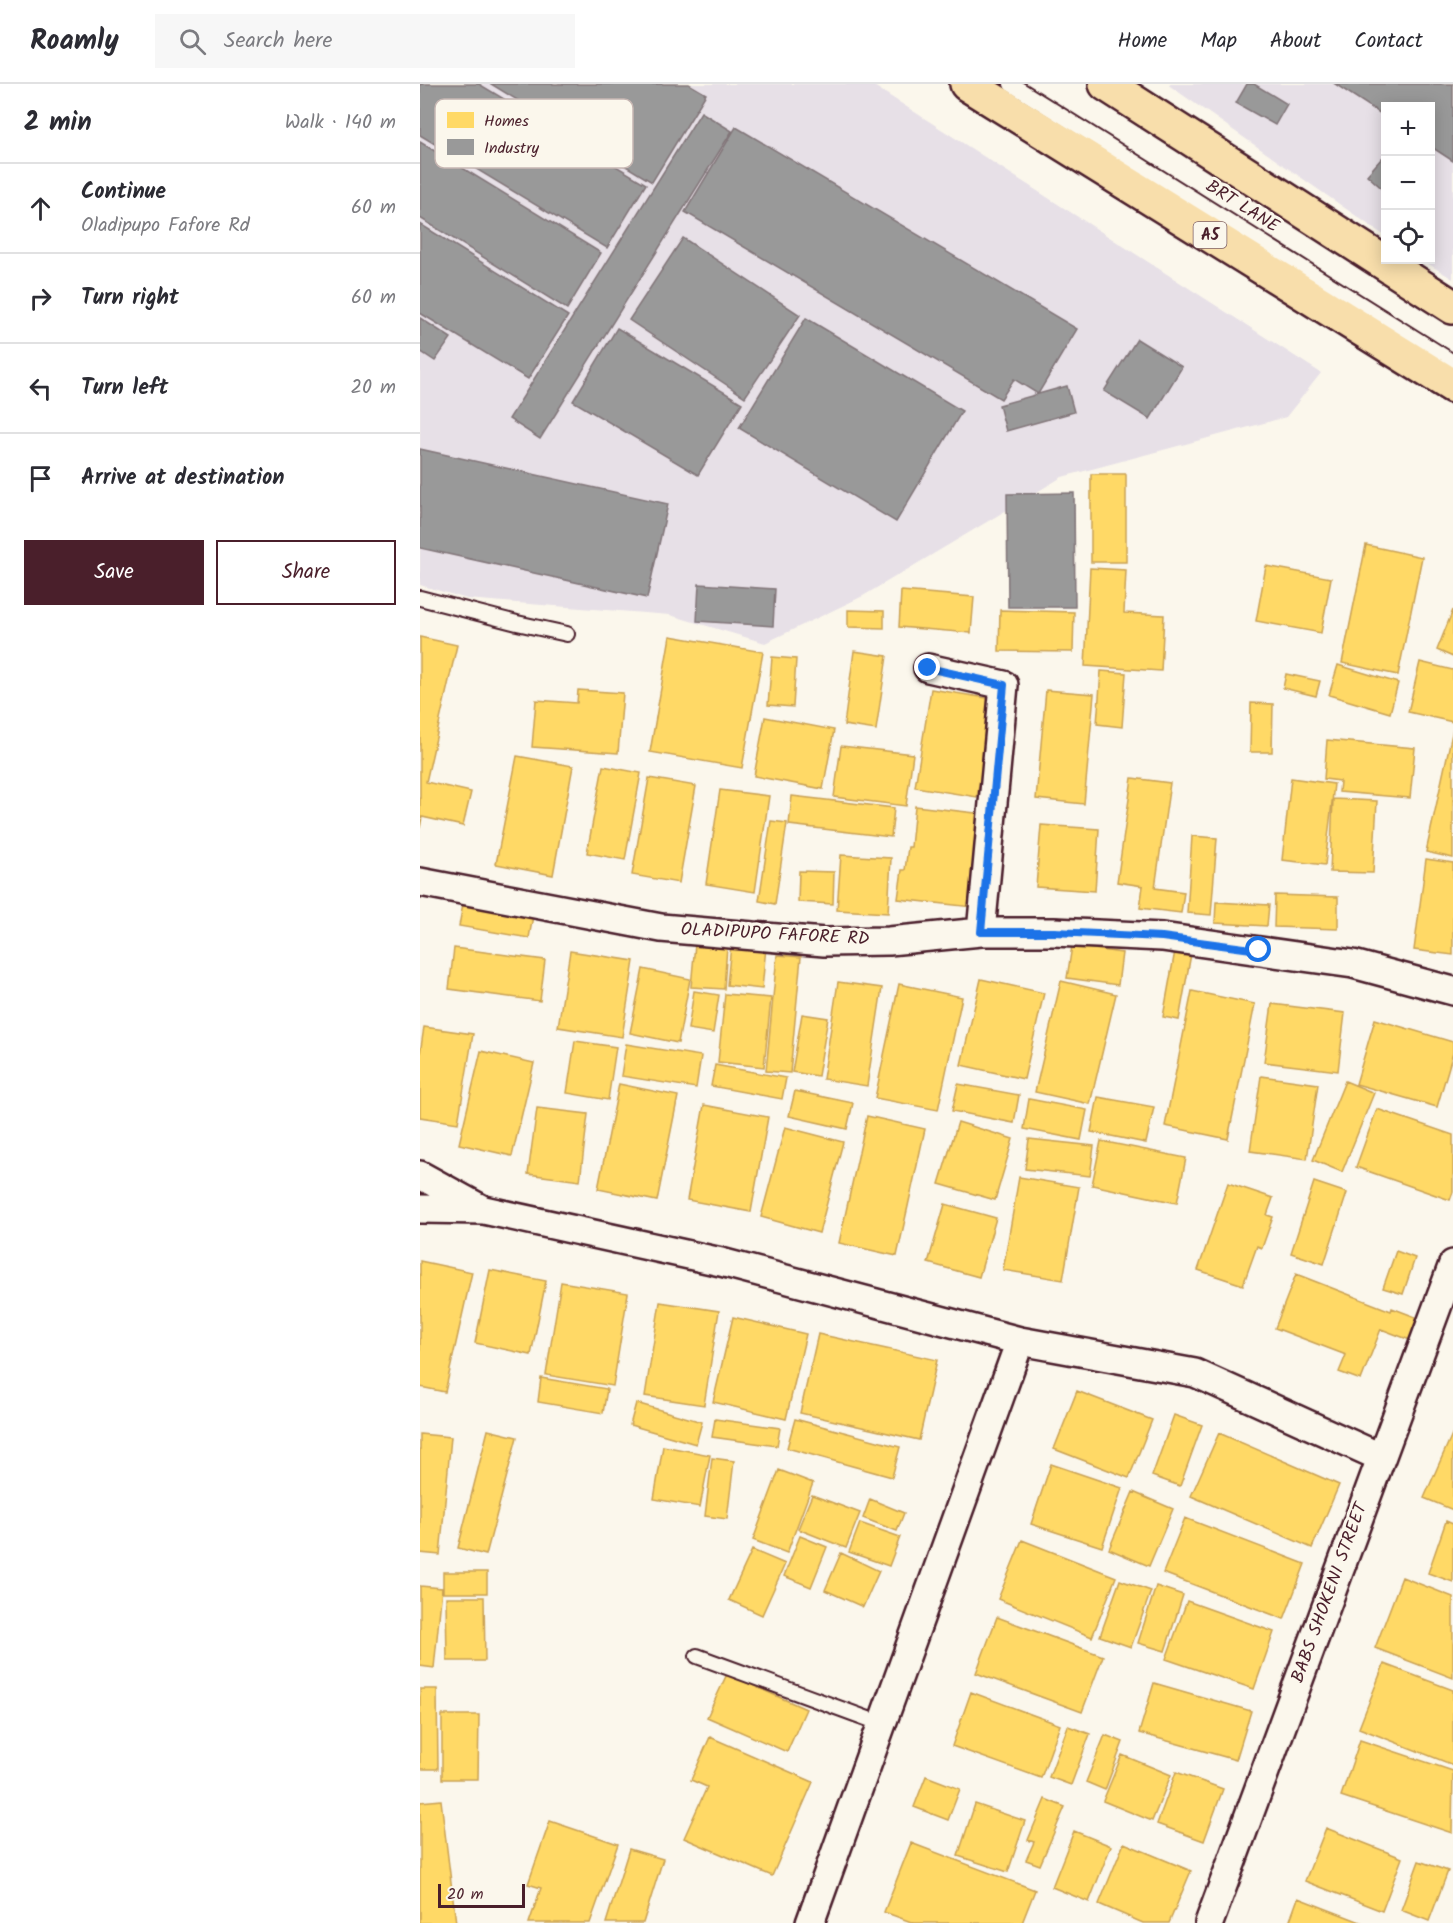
<!DOCTYPE html>
<meta charset="utf-8">
<style>
:root{--surface:#fff;--page:#f7f7f7;--text:#2b2b33;--muted:#7c7c81;--line:#e1e1e2;--accent:#4a1f2b}
body{margin:0;font-family:Kalam,sans-serif;background:var(--page);color:var(--text)}
.controls{position:absolute;right:18px;top:18px;display:grid;overflow:hidden;border-radius:0px;box-shadow:0 3px 15px #0003}
.controls button{width:54px;height:54px;display:grid;place-items:center;padding:0;border:0;border-bottom:2px solid var(--line);background:var(--surface);color:var(--text);font:30px sans-serif}
.scale{position:absolute;left:18px;bottom:15px;width:87px;box-sizing:border-box;padding-left:6px;border:3px solid #4a1f2b;border-top:0;font-size:16px;line-height:21px;white-space:nowrap;color:#4a1f2b;-webkit-text-stroke:4px #fbf7ec;paint-order:stroke}
.stop{position:absolute;width:18px;height:18px;margin:-14px;border:4px solid #1a73e8;border-radius:50%;background:#fff}
.stop.end{background:#1a73e8;border-color:#fff;box-shadow:0 2px 6px #0008}
.list{margin:0;padding:0;list-style:none}
h2{display:flex;justify-content:space-between;align-items:center;height:78px;margin:0;padding:0 24px;font-size:26px}
h2 small{font-size:20px;font-weight:400;color:var(--muted)}
.list li{display:grid;grid-template-columns:39px 1fr auto;gap:18px;align-items:center;box-sizing:border-box;height:90px;padding:0 24px;border-top:2px solid var(--line)}
.list b{display:block;font-size:22px;white-space:nowrap}
.list p{margin:0;font-size:20px;white-space:nowrap;color:var(--muted)}
.list em{font-size:20px;font-style:normal;color:var(--muted)}
.actions{display:flex;gap:12px;padding:18px 24px}
.actions a{flex:1;padding:14px 0;border:2px solid var(--accent);border-radius:0px;text-align:center;font-size:21px;color:var(--accent)}
.actions .main{background:var(--accent);color:#fff}
.icon{flex:none;width:33px;height:33px;fill:none;stroke:currentColor;stroke-width:2;stroke-linecap:round;stroke-linejoin:round}
.map{position:relative;flex:none;width:1033px;height:1839px;overflow:hidden}
header{display:flex;align-items:center;gap:36px;box-sizing:border-box;height:84px;padding:0 30px;background:var(--surface);border-bottom:2px solid var(--line)}
header strong{font-size:28px}
nav{display:flex;gap:33px;margin-inline-start:auto;font-size:21px}
.search{width:420px;height:54px;background:var(--page);display:flex;align-items:center;gap:15px;box-sizing:border-box;padding:0 21px;border-radius:0px;color:var(--muted);font-size:22px}
main{display:flex}
aside{flex:1;background:var(--surface)}
.map>svg:first-child{display:block}
.built{fill:#e7e0e7}
.homes{fill:#ffd966;stroke:#c9a154;stroke-width:1.5}
.industry{fill:#999;stroke:#817478;stroke-width:1.5}
.lines{fill:none;stroke-linecap:round;stroke-linejoin:round}
.service-casing{stroke:#4a1f2b;stroke-width:18}
.minor-casing{stroke:#4a1f2b;stroke-width:32}
.trunk-casing{stroke:#4a1f2b;stroke-width:38}
.service{stroke:#fbf7ec;stroke-width:14}
.minor{stroke:#fbf7ec;stroke-width:27}
.trunk{stroke:#f8deab;stroke-width:33}
.route{stroke:#1a73e8;stroke-width:8}
.labels{text-anchor:middle;dominant-baseline:central;stroke-width:6;stroke-linejoin:round;paint-order:stroke}
.shield{fill:#fbf7ec;stroke:#7f6065;stroke-width:1.5}
.shield-label{font-size:16px;font-weight:bold;fill:#4a1f2b}
.street-label{font-size:18px;fill:#4a1f2b;stroke:#fbf7ec}
.key{fill:#fbf7ec;stroke:#c6b6b2;stroke-width:1.5}
.key-label{font-size:16px;fill:#4a1f2b}
</style>
<header>
<strong>Roamly</strong>
<div class="search"><svg class="icon" aria-label="search" viewBox="0 0 24 24"><circle cx="10" cy="10" r="6"/><path d="M15 15l6 6"/></svg>Search here</div>
<nav><a>Home</a><a>Map</a><a>About</a><a>Contact</a></nav>
</header>
<main>
<aside>
<h2>2 min<small>Walk · 140 m</small></h2>
<ul class="list">
<li><svg class="icon" aria-label="ahead" viewBox="0 0 24 24"><path d="M12 20V5M6 11l6-6 6 6"/></svg><div><b>Continue</b><p>Oladipupo Fafore Rd</p></div><em>60 m</em></li>
<li><svg class="icon" aria-label="right" viewBox="0 0 24 24"><path d="M7 20v-9h11M14 6l5 5-5 5"/></svg><div><b>Turn right</b></div><em>60 m</em></li>
<li><svg class="icon" aria-label="left" viewBox="0 0 24 24"><path d="M17 20v-9H6M10 6l-5 5 5 5"/></svg><div><b>Turn left</b></div><em>20 m</em></li>
<li><svg class="icon" aria-label="arrive" viewBox="0 0 24 24"><path d="M6 21V4h12l-3 4 3 4H6"/></svg><div><b>Arrive at destination</b></div></li>
</ul>
<div class="actions"><a class="main">Save</a><a>Share</a></div>
</aside>
<div class="map">
<svg width="1033" height="1839" viewBox="0 0 1033 1839">
<rect width="100%" height="100%" fill="#fbf7ec"/>
<filter id="ink" filterUnits="userSpaceOnUse"><feTurbulence type="fractalNoise" baseFrequency=".0167" numOctaves="2"/><feDisplacementMap in="SourceGraphic" scale="12" xChannelSelector="R" yChannelSelector="G"/><feConvolveMatrix kernelMatrix="1 2 1 2 8 2 1 2 1" color-interpolation-filters="sRGB"/></filter>
<g filter="url(#ink)">
<path class="built" d="M0,0H451L901,289L866,333L642,393L443,512L345,559L250,531L47,515L0,501Z
M747,0H1033V195L1002,176H1010V22H966L965,152Z"/>
<path class="homes" d="M671,390H706V478H671Z
M946,461L1002,473L978,591L922,579Z
M846,482L911,494L901,549L836,537Z
M670,484L706,486L704,529L744,531L741,587L665,582Z
M481,507L554,513L551,549L479,543Z
M428,526L464,527V544L428,543Z
M580,526L654,528L653,568L579,567Z
M1033,526V573L1017,566Z
M250,552L343,568L322,684L230,668Z
M0,553L37,561L6,698L51,708L43,742L2,733L0,744Z
M434,567L467,572L456,646L424,641Z
M352,573L376,575L373,623L348,621Z
M1000,578L1033,586V638L988,628Z
M918,581L978,599L970,629L909,611Z
M681,587L706,589L702,643L677,640Z
M866,590L900,597L896,612L863,604Z
M511,605L573,615L557,713L495,703Z
M158,606L203,609L198,669L112,663L116,616L157,619Z
M626,606L674,610L664,720L616,715Z
M831,619L853,620L852,668H830Z
M345,633L414,646L403,705L334,692Z
M1033,645V774L1006,768Z
M907,656L995,664L990,714L919,708L920,697L904,695Z
M421,662L493,670L486,722L414,713Z
M97,672L153,682L133,791L76,780Z
M183,682L221,689L205,776L167,769Z
M229,694L276,702L259,799L212,791Z
M712,694L750,699L735,804L764,808L761,829L720,824L723,802L697,798Z
M871,694L914,700L905,781L862,776Z
M300,706L349,712L335,808L286,800Z
M372,712L474,724L471,753L369,741Z
M913,715L957,717L953,789L910,788Z
M495,722L564,730L553,823L478,815L482,786H485L488,763H491Z
M351,737L367,739L355,820L339,817Z
M621,741L679,745L675,807L616,803Z
M772,752L797,754L791,831L767,829Z
M421,771L471,774L468,829L417,826Z
M1006,775L1033,779V871L994,866Z
M379,787L414,788L413,820L378,818Z
M855,811L918,813V845L854,843Z
M796,818L849,821L847,842L795,839Z
M43,820L113,832L109,854L39,842Z
M275,860L307,862L304,905L271,903Z
M311,861L346,863L342,905L307,901Z
M652,862L702,869L698,901L647,894Z
M34,864L125,876L120,917L29,905Z
M150,867L214,877L202,953L138,943Z
M755,867L771,870L759,936L743,933Z
M357,871L381,873L370,989L346,987Z
M223,885L270,895L258,959L210,949Z
M561,895L624,909L604,995L541,981Z
M641,897L696,910L670,1020L615,1008Z
M418,898L462,904L447,1002L403,995Z
M479,900L542,913L518,1026L455,1014Z
M274,907L299,911L293,949L268,945Z
M772,907L835,920L808,1055L745,1042Z
M305,910L351,914L344,983L298,978Z
M852,920L925,929L918,987L844,978Z
M382,930L408,934L398,992L372,988Z
M955,935L1033,958V969L1017,1023L936,1000Z
M4,943L53,950L38,1039L0,1033V970Z
M155,957L196,963L188,1016L147,1009Z
M206,960L281,972L276,1004L201,992Z
M61,967L114,979L92,1072L39,1060Z
M295,981L366,994L362,1015L291,1002Z
M841,992L898,1000L887,1075L830,1067Z
M925,997L954,1009L922,1088L893,1076Z
M199,1000L258,1012L237,1117L178,1105Z
M538,1000L599,1011L594,1039L532,1027Z
M375,1007L433,1019L427,1045L369,1032Z
M678,1013L734,1023L726,1059L671,1048Z
M609,1015L667,1026L661,1056L604,1045Z
M284,1021L348,1033L331,1128L267,1116Z
M117,1024L168,1030L160,1097L108,1090Z
M957,1025L1033,1051V1108L1030,1116L936,1083Z
M447,1032L505,1045L477,1172L419,1159Z
M538,1038L593,1055L575,1116L519,1100Z
M365,1043L423,1058L399,1149L341,1133Z
M609,1055L674,1062L670,1092L605,1085Z
M681,1057L766,1074L757,1119L672,1101Z
M599,1093L659,1103L643,1196L583,1186Z
M894,1098L927,1109L904,1180L871,1169Z
M808,1099L853,1114L847,1131L853,1133L842,1164L837,1162L823,1201L778,1186Z
M525,1120L576,1134L559,1193L508,1179Z
M976,1167L995,1174L983,1210L963,1204Z
M0,1177L52,1188L25,1308L0,1303Z
M70,1186L126,1197L111,1271L55,1259Z
M876,1190L971,1227L972,1224L998,1234L990,1256L961,1245L941,1296L919,1288L926,1271L855,1244Z
M141,1198L208,1209L193,1302L126,1291Z
M240,1218L299,1227L284,1321L225,1312Z
M313,1233L386,1250L366,1335L293,1318Z
M398,1250L517,1276L499,1356L380,1329Z
M121,1294L187,1305L183,1329L118,1318Z
M657,1307L732,1336L709,1394L634,1365Z
M216,1319L282,1338L276,1360L210,1341Z
M754,1331L782,1341L760,1402L732,1392Z
M295,1335L360,1344L357,1362L292,1353Z
M375,1335L480,1363L472,1393L367,1364Z
M68,1346L97,1353L66,1471L38,1464Z
M1033,1348V1426L1004,1414Z
M799,1349L919,1401L892,1464L771,1412Z
M0,1350L31,1353L20,1471L0,1469Z
M243,1362L290,1371L280,1423L234,1415Z
M292,1374L314,1377L307,1435L285,1432Z
M631,1380L702,1404L682,1463L611,1440Z
M359,1386L393,1399L367,1469L333,1456Z
M713,1408L753,1425L729,1482L689,1465Z
M392,1411L440,1429L426,1464L378,1445Z
M450,1415L484,1429L477,1447L443,1434Z
M765,1434L885,1480L864,1535L743,1489Z
M1026,1437L1033,1440V1498L1008,1489Z
M440,1439L480,1453L469,1482L429,1468Z
M380,1452L407,1463L391,1503L364,1492Z
M602,1456L696,1493L672,1553L578,1515Z
M332,1466L365,1480L342,1531L309,1516Z
M421,1469L459,1487L443,1523L405,1506Z
M23,1488H67V1509H23Z
M982,1493L1033,1513V1594L955,1564Z
M700,1496L731,1507L711,1563L680,1552Z
M0,1502L22,1504L14,1584L0,1582Z
M736,1502L763,1511L745,1567L718,1559Z
M26,1513H64L65,1577H27Z
M767,1517L854,1548L834,1605L746,1575Z
M577,1533L683,1572L662,1628L556,1589Z
M964,1580L1033,1606V1681L939,1644Z
M307,1590L386,1625L367,1668L287,1633Z
M734,1599L831,1627L816,1676L719,1649Z
M0,1605H17L18,1685H0Z
M551,1608L640,1641L621,1694L532,1662Z
M22,1631H59L58,1695H22Z
M648,1642L670,1650L651,1701L629,1693Z
M685,1651L703,1658L685,1706L666,1698Z
M290,1653L393,1698L352,1792L264,1754L287,1703L271,1696Z
M940,1656L1033,1687L1032,1749L921,1712Z
M702,1671L751,1691L732,1737L683,1717Z
M756,1688L803,1705L784,1757L737,1740Z
M506,1692L540,1705L528,1736L494,1723Z
M625,1715L645,1723L620,1781L606,1776L614,1758L608,1756Z
M21,1716L36,1839H0V1718Z
M555,1720L605,1737L588,1788L538,1772Z
M130,1737L198,1760L170,1839H109L121,1804L108,1800Z
M906,1744L982,1774L962,1827L885,1797Z
M654,1747L691,1762L669,1818L632,1803Z
M491,1759L615,1806L602,1839H494L464,1828Z
M704,1759L771,1787L749,1839H723L679,1820Z
M209,1765L243,1775L223,1839H186Z
M999,1777L1028,1787L1009,1837L981,1826Z
M878,1814L943,1839H869Z"/>
<path class="industry" d="M0,0H59L226,100L187,164L0,51Z
M71,0H269L286,10L232,98Z
M827,0H834L867,20L855,41L816,19Z
M915,0H1033V77L1010,62V22H966V33Z
M281,28L312,47L120,355L89,335Z
M316,43L657,245L618,310L594,295L581,315L265,128Z
M0,58L181,169L147,225L0,134Z
M962,74L966,76V108L947,91Z
M0,140L148,232L108,295L0,229Z
M263,154L380,231L325,313L209,236Z
M0,234L31,254L15,277L0,267Z
M386,234L542,327L476,438L319,344Z
M197,244L322,319L278,391L153,317Z
M717,255L762,283L730,335L684,307Z
M647,302L654,328L586,347L579,321Z
M0,365L248,420L227,514L0,464Z
M654,409L655,523H588L587,410Z
M279,500L355,505L353,542L277,537Z"/>
<g class="lines">
<defs>
<path id="service" d="M591,0L1033,278
M0,514L97,539L147,550
M277,1572L462,1640"/>
<path id="minor" d="M508,584L584,601L561,848
M0,798L241,844L404,858L469,857L561,848H634L742,853L933,880L1033,907
M0,1091L60,1124
M0,1125L64,1126L301,1178L600,1257L775,1289L960,1373
M390,1839L600,1257
M789,1839L1033,1180"/>
<path id="trunk" d="M547,0L1033,302
M686,0L1033,223"/>
</defs>
<use href="#service" class="service-casing"/>
<use href="#minor" class="minor-casing"/>
<use href="#trunk" class="trunk-casing"/>
<use href="#service" class="service"/>
<use href="#minor" class="minor"/>
<use href="#trunk" class="trunk"/>
</g>
</g>
<g class="lines" filter="url(#ink)">
<path class="route" d="M508,584L584,601L561,848H634L742,853L839,866"/>
</g>
<g class="labels">
<rect class="shield" x="773.5" y="138" width="33" height="26" rx="4.5"/>
<g class="shield-label">
<text x="790" y="151">A5</text>
</g>
<g class="street-label">
<text transform="translate(822 123) rotate(32)">BRT LANE</text>
<text transform="translate(355 851) rotate(3)">OLADIPUPO FAFORE RD</text>
<text transform="translate(910 1509) rotate(-70)">BABS SHOKENI STREET</text>
</g>
</g>
<rect x="15" y="15" width="198" height="69" rx="9" class="key"/>
<rect x="27" y="28" width="27" height="16" fill="#ffd966"/>
<rect x="27" y="55" width="27" height="16" fill="#999"/>
<g class="key-label">
<text x="64" y="42">Homes</text>
<text x="64" y="69">Industry</text>
</g>
</svg>
<div class="controls">
<button>+</button>
<button>−</button>
<button><svg class="icon" aria-label="locate" viewBox="0 0 24 24"><circle cx="12" cy="12" r="6"/><path d="M12 2v4M12 18v4M2 12h4M18 12h4"/></svg></button>
</div>
<div class="scale">20 m</div>
<div class="stop" style="left:839px;top:866px"></div>
<div class="stop end" style="left:508px;top:584px"></div>
</div>
</main>
